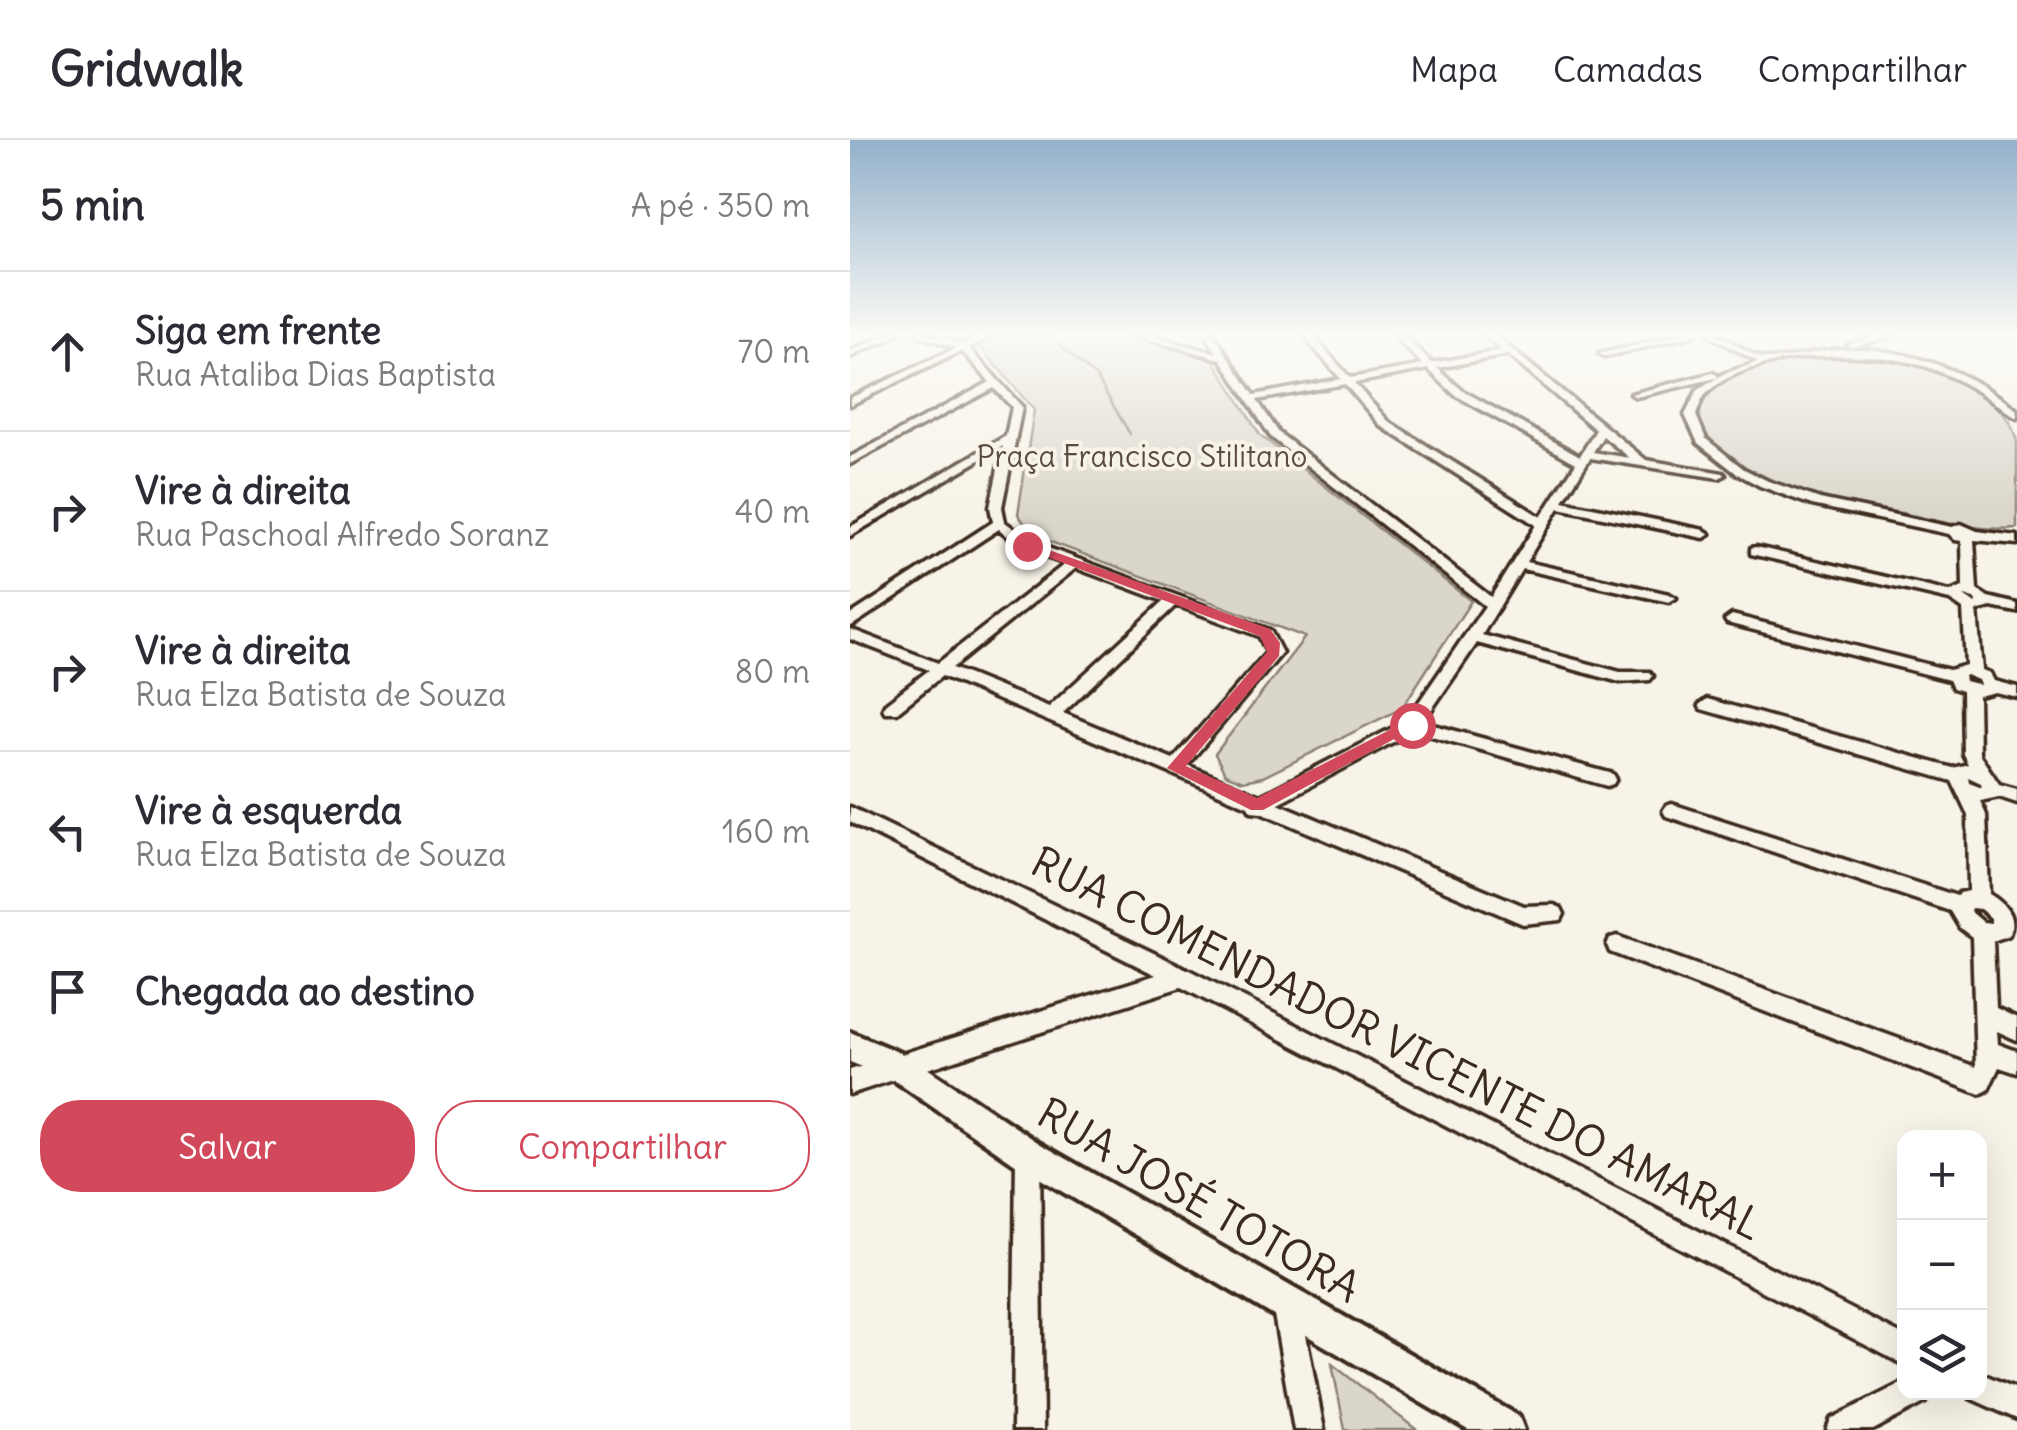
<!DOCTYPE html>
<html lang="pt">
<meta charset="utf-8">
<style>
:root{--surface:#fff;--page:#f2f2f3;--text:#2b2b33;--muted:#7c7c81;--line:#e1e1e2;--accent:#d1495b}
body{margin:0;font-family:Delius,sans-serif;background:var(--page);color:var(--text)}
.controls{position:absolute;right:30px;bottom:30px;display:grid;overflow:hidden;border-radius:20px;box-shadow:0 10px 40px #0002}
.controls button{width:90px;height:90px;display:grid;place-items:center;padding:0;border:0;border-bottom:2px solid var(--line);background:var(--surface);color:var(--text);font:50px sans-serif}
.stop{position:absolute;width:30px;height:30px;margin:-22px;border:8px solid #d1495b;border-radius:50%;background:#fff}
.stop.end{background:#d1495b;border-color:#fff;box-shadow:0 2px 10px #0008}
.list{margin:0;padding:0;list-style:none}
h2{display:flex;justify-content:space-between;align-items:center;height:130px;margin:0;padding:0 40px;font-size:42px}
h2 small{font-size:32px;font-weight:400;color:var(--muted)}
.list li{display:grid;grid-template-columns:65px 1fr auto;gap:30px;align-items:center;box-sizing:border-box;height:160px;padding:0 40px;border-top:2px solid var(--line)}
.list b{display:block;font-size:38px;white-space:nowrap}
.list p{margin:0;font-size:32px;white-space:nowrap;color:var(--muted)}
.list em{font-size:32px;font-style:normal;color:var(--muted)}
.actions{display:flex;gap:20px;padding:30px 40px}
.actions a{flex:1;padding:22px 0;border:2px solid var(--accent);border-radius:40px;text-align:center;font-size:35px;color:var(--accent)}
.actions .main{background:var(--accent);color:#fff}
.icon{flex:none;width:55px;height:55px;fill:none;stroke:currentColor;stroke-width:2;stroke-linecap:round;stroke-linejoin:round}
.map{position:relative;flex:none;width:1167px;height:1290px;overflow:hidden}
header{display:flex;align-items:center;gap:60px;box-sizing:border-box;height:140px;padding:0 50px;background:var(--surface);border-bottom:2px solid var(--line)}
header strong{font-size:48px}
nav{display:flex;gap:55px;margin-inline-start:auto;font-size:35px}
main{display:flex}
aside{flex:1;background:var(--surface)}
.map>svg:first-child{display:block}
.green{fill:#dbd6cb;stroke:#8b8074;stroke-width:2.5}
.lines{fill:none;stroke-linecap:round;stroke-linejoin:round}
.stream{stroke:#84786c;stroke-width:2.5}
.minor-casing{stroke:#3b2a1e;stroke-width:7}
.secondary-casing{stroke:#3b2a1e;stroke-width:8}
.minor{fill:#f7f3e8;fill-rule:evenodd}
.secondary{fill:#f7f3e8;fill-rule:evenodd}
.route{fill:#d1495b}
.labels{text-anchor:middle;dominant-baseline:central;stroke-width:8;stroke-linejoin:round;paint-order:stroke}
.far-park-label{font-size:30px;fill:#5b4c41;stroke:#f7f3e8}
.near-street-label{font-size:42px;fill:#3b2a1e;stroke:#f7f3e8}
</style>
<header>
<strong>Gridwalk</strong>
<nav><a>Mapa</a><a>Camadas</a><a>Compartilhar</a></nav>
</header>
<main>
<aside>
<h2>5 min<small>A pé · 350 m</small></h2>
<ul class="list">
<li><svg class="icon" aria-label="ahead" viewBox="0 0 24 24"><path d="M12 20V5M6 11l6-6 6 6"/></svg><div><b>Siga em frente</b><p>Rua Ataliba Dias Baptista</p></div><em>70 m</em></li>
<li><svg class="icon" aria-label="right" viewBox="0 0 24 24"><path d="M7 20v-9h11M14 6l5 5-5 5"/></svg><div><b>Vire à direita</b><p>Rua Paschoal Alfredo Soranz</p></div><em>40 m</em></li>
<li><svg class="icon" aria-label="right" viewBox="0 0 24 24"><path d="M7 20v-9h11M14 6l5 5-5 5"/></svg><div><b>Vire à direita</b><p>Rua Elza Batista de Souza</p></div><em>80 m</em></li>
<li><svg class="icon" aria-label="left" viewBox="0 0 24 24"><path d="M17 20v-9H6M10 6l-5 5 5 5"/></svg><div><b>Vire à esquerda</b><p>Rua Elza Batista de Souza</p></div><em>160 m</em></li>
<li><svg class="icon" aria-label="arrive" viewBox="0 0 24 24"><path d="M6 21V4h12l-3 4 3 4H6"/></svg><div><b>Chegada ao destino</b></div></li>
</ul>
<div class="actions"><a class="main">Salvar</a><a>Compartilhar</a></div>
</aside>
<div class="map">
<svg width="1167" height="1290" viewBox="0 0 1167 1290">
<rect width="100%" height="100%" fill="#f7f3e8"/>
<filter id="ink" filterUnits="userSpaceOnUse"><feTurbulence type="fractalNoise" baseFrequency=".01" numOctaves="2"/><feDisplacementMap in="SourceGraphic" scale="20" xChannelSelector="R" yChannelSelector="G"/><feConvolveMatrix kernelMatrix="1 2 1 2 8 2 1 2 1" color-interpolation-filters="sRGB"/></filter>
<g filter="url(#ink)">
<path class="green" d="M149,195H273L364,220L410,295L621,461L552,568L413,637L393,641L375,634L365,614L455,497L182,395L168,374L184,270L129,205Z
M993,214C1051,220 1148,233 1167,301C1167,326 1167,363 1167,388C1128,392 1090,381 1052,373C981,359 895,350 850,286C850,272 849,258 861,248C889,226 957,218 993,214Z
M482,1224L567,1290H495Z"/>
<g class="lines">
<path class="stream" d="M198,195L247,238L280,294"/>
<defs>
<path id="minor" d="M37,195H48L0,217V211Z
M68,195H81L113,204L132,195H143L119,208L172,267L152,367L155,382L182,402L420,490L432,513L337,625L410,656L556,581L635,466L421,297L371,219L281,195H295L367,213L356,195H364L404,255L491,239L453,195H462L500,238L573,225L543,195H552L582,223L652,211L635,195H644L796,320L873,333L875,335L869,338L740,318L713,361L854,390L860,394L854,398L709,368L676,422L819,454L826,458L819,462L672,429L632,495L770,532H800L803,536L800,540L770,542L627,503L573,582L763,634L766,639L763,644L757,646L564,591L428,663L674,766L704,765L711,768L714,774L711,780L673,784L666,781L411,672L401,671L398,666L92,536L47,572H35L33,568L35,564L79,530L0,499V489L88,523L215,424L172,408L149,389L0,487V475L143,382L140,367L153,306L0,396V387L156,296L162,267L144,248L0,324V317L140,242L112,211L0,265V258L106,208ZM658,215L746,290L730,316L613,251L587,228ZM578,229L605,255L726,323L691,377L539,282L504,243ZM495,244L531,286L686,385L641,457L429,293L407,260ZM753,296L780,318L743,312ZM226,428L314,461L199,567L102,528ZM326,465L409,496L417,512L323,619L213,573Z
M831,195H846L754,217L749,214Z
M858,195C881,195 899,219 921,219C942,219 967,210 989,209C1054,206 1117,230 1167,270V278C1156,272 1146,263 1135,256C1118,245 1099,235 1080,228C1025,208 899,209 856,254C851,259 849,268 846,275L856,299L894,329L918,341L970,359L1102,387L1111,384L1127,391L1167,396V404L1124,400L1127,450L1138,457L1167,464V472L1141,467L1127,471L1132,530L1140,533L1144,541L1167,547V557L1145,552L1128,556L1129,614L1149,644L1167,649V663L1149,657L1130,661L1136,675L1139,754C1154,763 1167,776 1159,795L1143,801L1146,868L1167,878V900L1147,891L1148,904L1167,911V933L1149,927L1138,950L1130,954L760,812L757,805L760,798L767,796L1126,927L1122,797L1110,788L1100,771L816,676L813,671L816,666L822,664L1107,756L1109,753L1119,751L1118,675L1102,641L851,569L849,565L857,559L1103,628L1118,624L1113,614L1112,551L1103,548L1099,540L877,483L875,480L882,475L1099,530L1116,525L1113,469L1100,460L901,414V408L906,407L1100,452L1113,447L1112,401L1105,400L1099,394L962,365L910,346L886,333L848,303L835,275L847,251L873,234L908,222ZM1114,456L1124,458L1127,462L1124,463ZM1116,535L1128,540L1130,545L1115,541L1114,536ZM1118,637L1131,643L1132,647L1119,642ZM1121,768L1130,769L1141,778V783L1133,782L1120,771Z
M1030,195L1041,196L1001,207L997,204Z
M863,233L868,236L866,238L786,257L781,254Z
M0,667L339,830L1054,1196V1225L331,847L0,954V930L306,835L0,682Z
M178,1002L187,1005L190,1014L193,1290H163L166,1014L169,1005Z
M436,1149L446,1153L450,1163L474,1290H444L422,1163L426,1153Z
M1130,1233L1167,1249V1279L1120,1258L1117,1252H1130Z
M1054,1242V1252H1080L1076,1262L1023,1290H977L981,1279Z"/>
<path id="secondary" d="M0,892L62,918L189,1003L669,1276L674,1290H618L167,1025L42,939L0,922Z"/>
</defs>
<use href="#minor" class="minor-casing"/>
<use href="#secondary" class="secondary-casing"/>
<use href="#minor" class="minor"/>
<use href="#secondary" class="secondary"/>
</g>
</g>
<linearGradient id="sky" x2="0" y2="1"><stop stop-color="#93b1cb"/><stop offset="0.52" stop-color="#fbfaf5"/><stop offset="1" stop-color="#fbfaf5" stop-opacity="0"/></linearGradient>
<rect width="1167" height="375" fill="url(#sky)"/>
<path class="route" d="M177,402L420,489L430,503L429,516L336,626L407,658L557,581L570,585L413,670H401L317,628L417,512L410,496L173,408Z"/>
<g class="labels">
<g class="far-park-label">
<text x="292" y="316">Praça Francisco Stilitano</text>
</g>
<g class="near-street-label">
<text transform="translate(547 903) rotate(27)">RUA COMENDADOR VICENTE DO AMARAL</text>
<text transform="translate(349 1060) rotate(30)">RUA JOSÉ TOTORA</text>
</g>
</g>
</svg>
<div class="controls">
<button>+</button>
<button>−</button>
<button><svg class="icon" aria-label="layers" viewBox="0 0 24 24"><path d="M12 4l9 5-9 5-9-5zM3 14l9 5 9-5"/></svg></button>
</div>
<div class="stop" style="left:562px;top:585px"></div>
<div class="stop end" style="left:177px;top:406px"></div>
</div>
</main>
